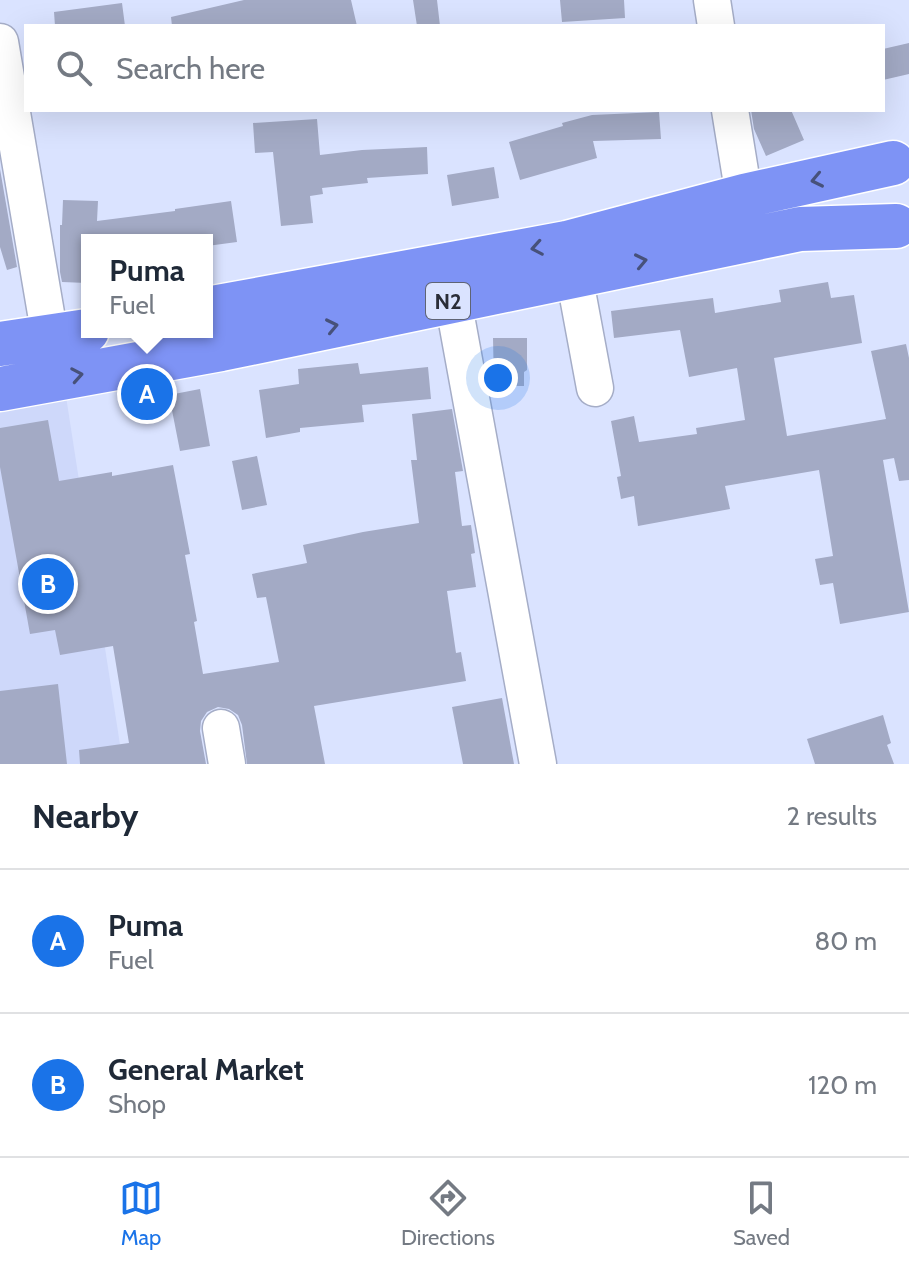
<!DOCTYPE html>
<style>
:root{--surface:#fff;--page:#f2f2f3;--text:#1f2937;--muted:#747a83;--line:#e0e1e3;--accent:#1a73e8}
body{margin:0;font-family:Cabin,sans-serif;background:var(--page);color:var(--text)}
.you{position:absolute;left:498px;top:378px;width:28px;height:28px;margin:-20px;border:6px solid #fff;border-radius:50%;background:#1a73e8;box-shadow:0 0 0 12px #1a73e833}
.badge{display:grid;place-items:center;width:52px;height:52px;border-radius:50%;background:var(--accent);color:#fff;font-size:26px;font-weight:700}
.pin{position:absolute;translate:-50% -50%;border:4px solid #fff;box-shadow:0 2px 8px #0006}
.popup{position:absolute;left:81px;top:234px;width:132px;height:104px;box-sizing:border-box;display:grid;place-content:center;border-radius:0px;background:var(--surface);filter:drop-shadow(0 2px 6px #0005);font-size:26px;white-space:nowrap;color:var(--muted)}
.popup b{font-size:30px;color:var(--text)}
.popup::after{content:'';position:absolute;left:50%;top:100%;margin-left:-16px;border:16px solid transparent;border-top-color:var(--surface)}
.list{margin:0;padding:0;list-style:none}
h2{display:flex;justify-content:space-between;align-items:center;height:104px;margin:0;padding:0 32px;font-size:34px}
h2 small{font-size:26px;font-weight:400;color:var(--muted)}
.list li{display:grid;grid-template-columns:52px 1fr auto;gap:24px;align-items:center;box-sizing:border-box;height:144px;padding:0 32px;border-top:2px solid var(--line)}
.list b{display:block;font-size:30px;white-space:nowrap}
.list p{margin:0;font-size:26px;white-space:nowrap;color:var(--muted)}
.list em{font-size:26px;font-style:normal;color:var(--muted)}
.icon{flex:none;width:44px;height:44px;fill:none;stroke:currentColor;stroke-width:2;stroke-linecap:round;stroke-linejoin:round}
.map{position:relative;flex:none;width:909px;height:764px;overflow:hidden}
.search{position:absolute;background:var(--surface);box-shadow:0 8px 32px #0002;left:24px;right:24px;top:24px;height:88px;display:flex;align-items:center;gap:20px;box-sizing:border-box;padding:0 28px;border-radius:0px;color:var(--muted);font-size:30px}
.sheet{height:392px;background:var(--surface)}
nav{display:flex;justify-content:space-around;align-items:center;box-sizing:border-box;height:112px;border-top:2px solid var(--line);background:var(--surface);font-size:22px;color:var(--muted)}
nav a{display:grid;justify-items:center;gap:4px}
nav .on{color:var(--accent)}
.map>svg:first-child{display:block}
.built{fill:#ced8fa}
.building{fill:#a3aac5}
.lines{fill:none;stroke-linecap:round;stroke-linejoin:round}
.minor-casing{stroke:#a5adc7;stroke-width:39}
.highway-casing{stroke:#fff;stroke-width:47}
.minor{stroke:#fff;stroke-width:36}
.highway{stroke:#7e93f5;stroke-width:44}
.oneway{stroke:#47517a}
.labels{text-anchor:middle;dominant-baseline:central;stroke-width:6;stroke-linejoin:round;paint-order:stroke}
.shield{fill:#dae3ff;stroke:#5f6474;stroke-width:2}
.shield-label{font-size:22px;font-weight:bold;fill:#2a2d38}
</style>
<div class="map">
<svg width="909" height="764" viewBox="0 0 909 764">
<rect width="100%" height="100%" fill="#dae3ff"/>
<path class="built" d="M65,390L123,764H0V404Z"/>
<path class="building" d="M244,0H351L357,26H172L171,17Z
M413,0H437L440,26H417Z
M560,0H624L625,18L562,22Z
M122,3L125,26H55L54,12Z
M909,43V74L883,80V49Z
M751,110H791L804,140L766,156L754,129Z
M659,112L661,139L593,141L597,158L520,180L509,142L563,126L562,123L592,115Z
M317,119L320,155L362,150L427,147L428,174L367,178L368,183L322,188L323,194L310,196L313,223L281,226L273,152L255,153L253,123Z
M494,167L499,198L452,206L447,175Z
M0,169L17,267L7,270L0,247Z
M63,200L98,201L97,221L175,211V209L231,201L237,242L207,246V240H87V283L62,282L60,272V225H62Z
M828,282L831,298L854,295L862,343L774,358L787,436L886,419L871,351L906,344L909,358V480L899,481L894,458L883,460L909,612L840,624L833,583L820,585L815,559L833,556L819,470L725,486L730,509L638,526L634,496L621,499L617,477L621,476L611,421L634,416L639,442L697,434L696,428L745,420L737,368L689,377L680,330L614,338L611,311L713,298L715,313L781,302L779,290Z
M493,338H527V370L524,372V386H494Z
M358,363L360,374L428,367L431,399L362,405L364,422L300,428V432L266,438L259,390L299,384L298,369Z
M200,389L210,446L180,451L169,395Z
M452,409L463,471L455,472L462,526L471,525L475,553L471,554L476,587L447,591L456,653L461,652L466,681L314,706L325,764H247L242,725L238,715L229,709L218,707L207,712L201,721L200,731L206,764H80L79,750L129,743L113,646L60,655L55,630L30,634L0,467V428L48,420L59,481L112,472V476L173,465L190,554L185,555L197,621L194,622L203,674L279,662L266,597L257,598L252,574L307,563L303,545L363,532L419,523L411,460H417L412,414Z
M257,456L267,505L242,510L232,461Z
M58,684L67,764H0V691Z
M502,698L514,764H463L452,707Z
M883,715L891,743L887,745L894,764H815L807,739Z"/>
<g class="lines">
<defs>
<path id="minor" d="M712,0L716,26
M0,42L50,337
M730,110L744,196
M574,275L595,388
M453,300L538,764
M221,728L227,764"/>
<path id="highway" d="M207,309L567,243L744,196L893,163
M0,344L87,331
M0,389L221,349L800,229L896,226"/>
</defs>
<use href="#minor" class="minor-casing"/>
<use href="#highway" class="highway-casing"/>
<use href="#minor" class="minor"/>
<use href="#highway" class="highway"/>
</g>
<defs><path id="oneway-chevron" d="M-2-3.5L2.5 0L-2 3.5" fill="none" stroke-width="1.6" stroke-linecap="round" stroke-linejoin="round" transform="scale(2)"/></defs>
<g class="oneway">
<use href="#oneway-chevron" transform="translate(817 180) rotate(168)"/>
<use href="#oneway-chevron" transform="translate(537 248) rotate(170)"/>
<use href="#oneway-chevron" transform="translate(641 261) rotate(-12)"/>
<use href="#oneway-chevron" transform="translate(332 326) rotate(-12)"/>
<use href="#oneway-chevron" transform="translate(77 375) rotate(-10)"/>
</g>
<g class="labels">
<rect class="shield" x="426" y="283" width="44" height="36" rx="6"/>
<g class="shield-label">
<text x="448" y="301">N2</text>
</g>
</g>
</svg>
<div class="you"></div>
<div class="pin badge" style="left:147px;top:394px">A</div>
<div class="popup"><b>Puma</b>Fuel</div>
<div class="pin badge" style="left:48px;top:584px">B</div>
<div class="search"><svg class="icon" aria-label="search" viewBox="0 0 24 24"><circle cx="10" cy="10" r="6"/><path d="M15 15l6 6"/></svg>Search here</div>
</div>
<section class="sheet">
<h2>Nearby<small>2 results</small></h2>
<ul class="list">
<li><span class="badge">A</span><div><b>Puma</b><p>Fuel</p></div><em>80 m</em></li>
<li><span class="badge">B</span><div><b>General Market</b><p>Shop</p></div><em>120 m</em></li>
</ul>
</section>
<nav>
<a class="on"><svg class="icon" aria-label="map" viewBox="0 0 24 24"><path d="M3 6l6-2 6 2 6-2v14l-6 2-6-2-6 2zM9 4v14M15 6v14"/></svg>Map</a>
<a><svg class="icon" aria-label="directions" viewBox="0 0 24 24"><path d="M12 3l9 9-9 9-9-9zM9 14v-3h6M13 9l2 2-2 2"/></svg>Directions</a>
<a><svg class="icon" aria-label="saved" viewBox="0 0 24 24"><path d="M7 4h10v16l-5-4-5 4z"/></svg>Saved</a>
</nav>
